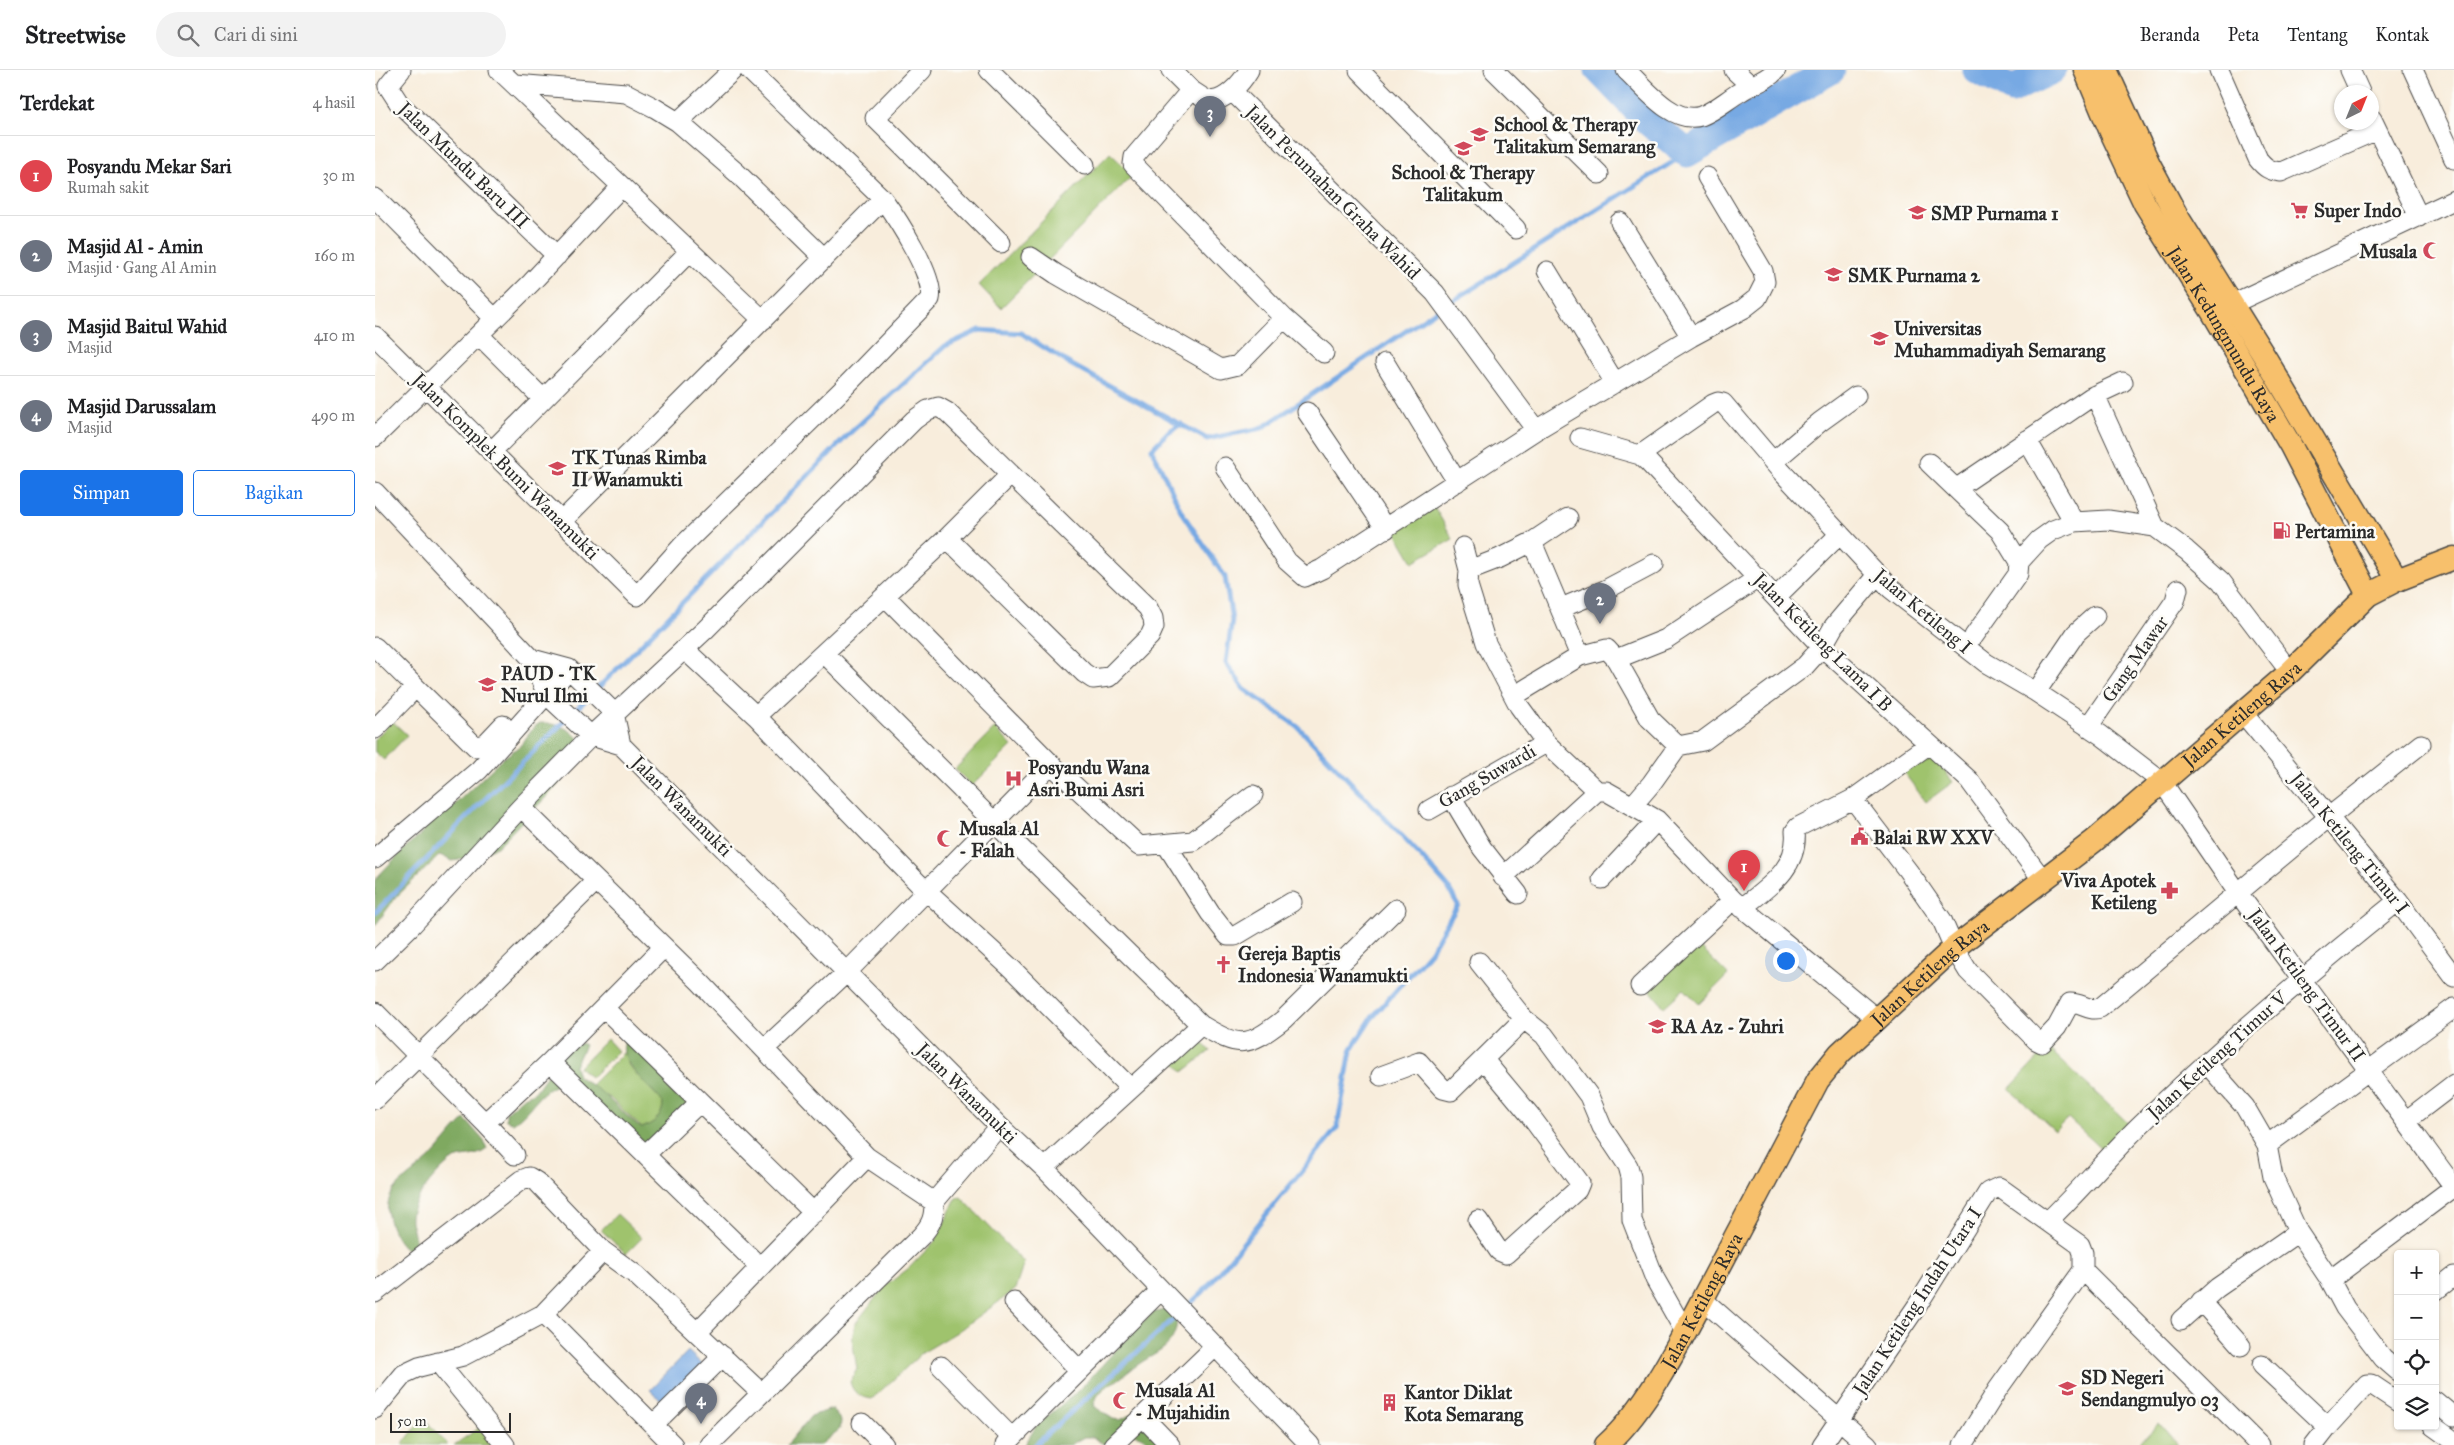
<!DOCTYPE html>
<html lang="id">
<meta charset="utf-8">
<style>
:root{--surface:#fff;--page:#f2f2f2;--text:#202124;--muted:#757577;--line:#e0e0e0;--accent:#1a73e8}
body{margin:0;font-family:"IM FELL Great Primer",serif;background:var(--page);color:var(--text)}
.controls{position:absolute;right:15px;bottom:15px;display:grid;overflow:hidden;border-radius:5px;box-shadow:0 1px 4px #0004}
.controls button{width:45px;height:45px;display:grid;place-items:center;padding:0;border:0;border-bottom:1px solid var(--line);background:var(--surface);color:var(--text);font:25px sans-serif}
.compass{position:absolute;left:1959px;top:15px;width:45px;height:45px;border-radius:50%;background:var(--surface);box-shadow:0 1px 4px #0004;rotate:43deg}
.scale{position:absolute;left:15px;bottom:12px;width:121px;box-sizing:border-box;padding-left:5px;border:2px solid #2b2b2b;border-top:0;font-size:14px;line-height:18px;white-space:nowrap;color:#2b2b2b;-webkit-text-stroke:4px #fdfcf7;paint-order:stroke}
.you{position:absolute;left:1410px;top:890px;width:18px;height:18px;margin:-12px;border:4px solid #fff;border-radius:50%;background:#1a73e8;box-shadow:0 0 0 8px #1a73e833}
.badge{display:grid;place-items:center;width:32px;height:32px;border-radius:50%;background:var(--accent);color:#fff;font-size:16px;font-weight:700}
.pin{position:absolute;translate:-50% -41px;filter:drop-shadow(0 1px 2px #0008)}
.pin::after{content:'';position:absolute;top:26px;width:18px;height:15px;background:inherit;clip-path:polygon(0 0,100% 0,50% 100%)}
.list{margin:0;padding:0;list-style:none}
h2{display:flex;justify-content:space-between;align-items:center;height:65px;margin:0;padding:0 20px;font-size:21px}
h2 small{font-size:16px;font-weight:400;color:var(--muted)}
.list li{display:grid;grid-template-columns:32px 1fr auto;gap:15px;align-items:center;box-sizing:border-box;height:80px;padding:0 20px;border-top:1px solid var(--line)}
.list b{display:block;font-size:19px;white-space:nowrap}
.list p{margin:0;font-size:16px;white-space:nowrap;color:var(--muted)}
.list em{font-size:16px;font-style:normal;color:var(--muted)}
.actions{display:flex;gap:10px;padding:15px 20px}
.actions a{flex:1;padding:11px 0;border:1px solid var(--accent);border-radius:5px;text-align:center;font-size:18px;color:var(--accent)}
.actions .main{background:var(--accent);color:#fff}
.icon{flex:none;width:28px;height:28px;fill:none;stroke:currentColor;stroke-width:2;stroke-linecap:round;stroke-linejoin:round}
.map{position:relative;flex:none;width:2079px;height:1375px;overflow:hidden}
header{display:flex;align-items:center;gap:30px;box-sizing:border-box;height:70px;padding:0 25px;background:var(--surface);border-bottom:1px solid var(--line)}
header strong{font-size:24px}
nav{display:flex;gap:28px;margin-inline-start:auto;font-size:18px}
.search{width:350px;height:45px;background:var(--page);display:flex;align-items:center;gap:12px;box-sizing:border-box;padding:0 18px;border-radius:28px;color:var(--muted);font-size:19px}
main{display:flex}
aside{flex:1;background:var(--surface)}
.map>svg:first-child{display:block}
.green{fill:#9fc36d;stroke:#65774c}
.forest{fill:#7fa960;stroke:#556a46}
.water{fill:#77a9e3;stroke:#516a87}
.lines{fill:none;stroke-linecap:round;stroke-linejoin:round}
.stream{stroke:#77a9e3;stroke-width:5}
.river{stroke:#77a9e3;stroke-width:29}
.minor-casing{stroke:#4a4846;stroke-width:21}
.major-casing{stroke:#4a4846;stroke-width:25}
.minor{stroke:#fff;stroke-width:19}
.major{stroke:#f7c06c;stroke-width:22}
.labels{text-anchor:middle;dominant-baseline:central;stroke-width:5;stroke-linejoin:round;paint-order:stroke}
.poi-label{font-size:19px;font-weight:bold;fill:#2b2b2b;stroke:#fdfcf7;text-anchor:start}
.street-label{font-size:19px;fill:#2b2b2b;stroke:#fdfcf7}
</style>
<header>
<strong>Streetwise</strong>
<div class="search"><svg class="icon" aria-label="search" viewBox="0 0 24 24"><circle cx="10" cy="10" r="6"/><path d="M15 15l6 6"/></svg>Cari di sini</div>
<nav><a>Beranda</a><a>Peta</a><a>Tentang</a><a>Kontak</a></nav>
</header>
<main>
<aside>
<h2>Terdekat<small>4 hasil</small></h2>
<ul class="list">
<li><span class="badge" style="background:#e0444e">1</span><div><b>Posyandu Mekar Sari</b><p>Rumah sakit</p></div><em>30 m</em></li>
<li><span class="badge" style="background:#6b7280">2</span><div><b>Masjid Al - Amin</b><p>Masjid · Gang Al Amin</p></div><em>160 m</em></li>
<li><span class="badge" style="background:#6b7280">3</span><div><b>Masjid Baitul Wahid</b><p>Masjid</p></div><em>410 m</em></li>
<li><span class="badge" style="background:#6b7280">4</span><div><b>Masjid Darussalam</b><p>Masjid</p></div><em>490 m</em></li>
</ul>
<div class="actions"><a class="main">Simpan</a><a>Bagikan</a></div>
</aside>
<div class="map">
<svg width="2079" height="1375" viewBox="0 0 2079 1375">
<rect width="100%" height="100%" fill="#fdfcf7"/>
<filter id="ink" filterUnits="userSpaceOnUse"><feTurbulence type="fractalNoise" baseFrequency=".02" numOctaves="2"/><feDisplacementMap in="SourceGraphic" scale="10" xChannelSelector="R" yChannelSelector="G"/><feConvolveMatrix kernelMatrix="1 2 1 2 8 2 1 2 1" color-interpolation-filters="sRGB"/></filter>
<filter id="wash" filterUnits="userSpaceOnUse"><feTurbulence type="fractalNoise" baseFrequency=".0096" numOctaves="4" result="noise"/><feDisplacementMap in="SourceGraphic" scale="20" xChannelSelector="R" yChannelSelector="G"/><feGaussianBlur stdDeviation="1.12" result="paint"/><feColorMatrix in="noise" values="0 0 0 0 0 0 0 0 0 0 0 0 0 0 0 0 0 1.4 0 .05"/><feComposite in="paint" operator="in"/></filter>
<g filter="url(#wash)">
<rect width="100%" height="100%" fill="#f8eddc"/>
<path class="green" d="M735,83L758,105L626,238L604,215Z
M1060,438L1078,469L1038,492L1020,461Z
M17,651L32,665L9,690L0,682V669Z
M620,658L637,676L597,716L580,699Z
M1553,679L1578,712L1551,732L1526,699Z
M1318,873L1324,876L1353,905L1324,934L1309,919L1289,937L1274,919Z
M232,969L243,981L216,1008L204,997Z
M825,970L835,981L808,1002L799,991Z
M1673,978L1753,1053L1728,1080L1693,1048L1680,1061L1634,1019Z
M249,982L254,996L288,1032C288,1047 279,1053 267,1058L236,1029L215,1016Z
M586,1127L649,1193L640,1220L582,1262L547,1283L497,1329C486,1327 478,1324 475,1312L482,1299L477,1269L480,1254L509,1217L534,1198L561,1170L581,1128Z
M242,1144L267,1168L251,1184L226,1160Z
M48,1348L73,1375H27Z
M1784,1353L1803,1375H1763Z
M107,1356L122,1375H79Z"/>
<path class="forest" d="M165,653C180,653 197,658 205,671L183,715L122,777L84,790L77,791L65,785L21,827L0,856V810L5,804L34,774L44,766L57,750L71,743L127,689L145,676L159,657Z
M252,969L320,1035L277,1078L188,1013C161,1020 159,1040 138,1053L131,1050V1043L147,1028L160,1022L186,985L206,973L210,975L200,996L203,1006L225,1021L263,1056L267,1058C279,1053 288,1047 288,1033C278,1018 236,988 252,969Z
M90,1049L109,1071L112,1079C100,1089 87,1084 76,1091C64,1100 36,1131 36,1147C35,1158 42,1163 39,1177L32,1180C25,1174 22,1169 18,1161C0,1122 29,1112 54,1089C67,1076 77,1061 90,1049Z
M792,1239L802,1249C801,1278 783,1281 764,1294C756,1299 749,1306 741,1311C730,1317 721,1323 719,1336L738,1349L745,1350L759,1343L772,1326L785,1319L776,1341L790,1375H776C760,1356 750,1367 730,1375L717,1367H709L695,1375H650L661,1356L705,1319L761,1258L777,1243Z
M457,1339L466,1351L465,1359L445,1375H412L436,1346Z"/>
<path class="water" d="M313,1281L331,1298L293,1337L275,1320Z"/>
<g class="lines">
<path class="stream" d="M1073,234L1312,83
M806,354L793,362L777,379L807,443L850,507L857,550L851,593L869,619L923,657L1044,784L1073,817L1083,835L1055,882L996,949L976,980L962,1058L828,1222L810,1238
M0,843L93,746L231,610L475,363L570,276L605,260L646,263L695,294L832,369L887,358L1065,238
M660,1375L804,1244"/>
<path class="river" d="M1224,0L1274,52L1312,83L1456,0
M1602,0L1637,19L1677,0"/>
</g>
</g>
<g filter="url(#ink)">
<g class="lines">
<defs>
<path id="minor" d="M26,0L13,16L24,33L182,186
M124,0L388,250
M547,0L500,48L626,173
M614,0L710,95
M796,0L816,20
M874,0C867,12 849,34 833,30C827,28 821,23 816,20L759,87L758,94L909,248L949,283
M984,0L1141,159
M1119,0L1224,104
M1251,0C1269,17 1298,55 1326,46C1340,41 1353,29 1365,22C1377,14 1392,11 1401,0
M1359,0L1375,15
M1844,0L1883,89C1890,98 1895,101 1906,102L2002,60
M1975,0L1985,22
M2038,0L2079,89
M140,14L251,23L280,38L303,52L362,103L449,188
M857,21L1060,223L1161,360
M1997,49L2044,147
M303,52L358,0
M0,128L120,249
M1245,152L1316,267
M656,187L681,204L846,299L863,295L909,248
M1172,201L1240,313
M1857,234L2079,130
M104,265L168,329
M0,266L262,526L307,476L465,322L555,229C561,208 521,147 508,129L374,0
M1010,293L1082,412
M1720,325L1780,457
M932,342L1011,459
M0,367L156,213L247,116
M1205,368L1265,385L1274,393L1447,577L1594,710L1667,809
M1652,370L1699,452
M116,382L315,181
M1265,385L1338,334L1343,332L1348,333L1406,401L1516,519L1611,593L1661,622L1726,665L1787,712L1863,823L2079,1117
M1398,392L1445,352L1481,326
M1554,393L1625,461L1644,492
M850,397L912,491L930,507L947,499L1161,360L1316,267L1368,239L1382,228L1390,212L1388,201L1332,107
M1582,418L1716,327L1748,312
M0,422L157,589L172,625L216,666L246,675L624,1056L669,1098L935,1375
M186,452L508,129
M1157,472L1205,586
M1088,477L1094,500L1093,515L1111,573L1144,636L1171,673L1222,721H1231L1282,750L1358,830L1502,949
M1094,500L1125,488L1157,472L1193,448
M510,526L676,694L764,776L818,771L878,725
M1401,527L1465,464
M1186,538L1230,520L1279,494
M1599,566L1643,504L1644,492L1664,470L1678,460L1699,452L1733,450L1780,457L1811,480L1846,511L1915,602
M0,577L101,677L111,673L128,655
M309,579L381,646L543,813L637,899L755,1018
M449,583L619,752L826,955C864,978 872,978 908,950L1021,839
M157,589L194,599L229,633L239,643L246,675
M1241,589L1291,569L1383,508
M1661,622L1701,563L1720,546
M1139,626L1205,586L1232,579L1241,589L1275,649L1303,676
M1867,642L2023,831L2079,907
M381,646L572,468L635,405
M1713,657L1800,531L1803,519
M0,659L40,618
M1076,726L1107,778L1143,824
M1478,729L1533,801L1567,850L1579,878L1593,901L1661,970L1667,973L1682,957L1695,933C1705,932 1714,942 1725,938L1954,747L2046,674
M1258,735L1276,714L1303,676L1328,671L1430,596L1447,577L1459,556L1502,505
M146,737L325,912L492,1087L559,1132L624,1056
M1054,740L1171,673
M791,774L835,843L853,866H860L917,832
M0,788L104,700L194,599
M1128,807L1222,721
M1227,809L1282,750
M1367,838C1393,817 1424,798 1420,761L1423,757L1478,729L1553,675
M0,891L37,855L146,737L216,666L331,559L539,350L553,340L563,337L572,342L773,538L778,548L779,557L775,566L734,607L718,609L709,603L572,468
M1104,892L1149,949
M1265,916L1358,830
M229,938L439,1143
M0,942L110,1053L175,992L288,878
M389,979L472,902L676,694
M175,992L385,1197
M1832,994L1870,1037L1892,1075L1898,1107L1923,1162L1955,1210L1970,1238L2008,1288L2023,1301
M1006,1006L1044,992L1068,1019L1076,1021L1149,949L1169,965L1214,1026L1227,1057L1253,1096L1256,1107L1257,1150L1280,1209L1310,1262
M0,1029L221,811
M2032,1050L2079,1014
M110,1053L140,1085
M1892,1075L2079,938
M270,1085L325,1032
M669,1098L826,955
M1103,1150L1124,1181L1131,1184L1202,1120L1205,1113L1154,1044L1109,990
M1673,1151C1704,1121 1732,1088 1762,1058C1845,977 1933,903 2023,831
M1708,1200L1884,1375
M1955,1210L2079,1117
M2060,1221L2079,1206
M0,1223L146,1110L154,1107L162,1112L228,1181L261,1205L386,1323
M1327,1229L1493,1375
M1826,1231L1866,1276
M639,1232L705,1301
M168,1244L298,1375
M1806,1250L1842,1218L1923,1162
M322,1262L492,1087
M63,1292L130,1375
M1887,1295L1953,1357
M566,1296L637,1368
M2060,1331L2079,1347
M0,1339L29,1304L44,1297L88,1286L168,1244L228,1181
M768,1347L795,1375
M487,1353L509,1375
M278,1355L348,1286
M2058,1356L2079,1371
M334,1375L546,1166C557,1154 559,1147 559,1132
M630,1375L786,1220
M738,1375L841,1276
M1447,1375L1542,1236L1613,1122L1624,1117L1705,1175L1708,1183V1200L1623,1319L1588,1375
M1939,1375L1953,1357L1992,1314H1996L2023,1332"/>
<g id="major">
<path id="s1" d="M1710,0L1736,62L1770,134L1838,243L1916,376L1993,525"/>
<path d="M1731,0L1774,94L1802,146L1891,289L2022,510"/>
<path id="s2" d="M1231,1375C1274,1337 1309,1264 1336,1213C1372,1145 1407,1078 1443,1010L1465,983L1579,878L1719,771L1915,602L1993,525L2022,510L2079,488"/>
</g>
</defs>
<use href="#minor" class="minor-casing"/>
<use href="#major" class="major-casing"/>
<use href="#minor" class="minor"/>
<use href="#major" class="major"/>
</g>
</g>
<defs>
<symbol id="school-bare" viewBox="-9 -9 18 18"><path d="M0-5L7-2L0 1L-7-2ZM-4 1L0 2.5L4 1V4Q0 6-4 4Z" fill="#d1495b" stroke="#fdfcf7" stroke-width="2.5" paint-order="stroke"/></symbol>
<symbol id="supermarket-bare" viewBox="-9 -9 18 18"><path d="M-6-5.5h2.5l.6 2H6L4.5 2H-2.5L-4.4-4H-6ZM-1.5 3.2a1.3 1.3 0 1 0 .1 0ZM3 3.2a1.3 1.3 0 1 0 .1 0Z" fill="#d1495b" stroke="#fdfcf7" stroke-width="2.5" paint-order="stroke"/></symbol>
<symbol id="mosque-bare" viewBox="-9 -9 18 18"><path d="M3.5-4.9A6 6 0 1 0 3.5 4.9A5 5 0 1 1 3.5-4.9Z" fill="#d1495b" stroke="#fdfcf7" stroke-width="2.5" paint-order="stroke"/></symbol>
<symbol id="university-bare" viewBox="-9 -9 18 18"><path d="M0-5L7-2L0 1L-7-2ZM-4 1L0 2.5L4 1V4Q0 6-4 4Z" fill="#d1495b" stroke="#fdfcf7" stroke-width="2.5" paint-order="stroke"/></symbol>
<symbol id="fuel-bare" viewBox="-9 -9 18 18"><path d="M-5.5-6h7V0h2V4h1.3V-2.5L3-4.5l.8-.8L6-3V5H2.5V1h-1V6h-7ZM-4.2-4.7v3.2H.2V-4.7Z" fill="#d1495b" stroke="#fdfcf7" stroke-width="2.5" paint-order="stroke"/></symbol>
<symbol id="hospital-bare" viewBox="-9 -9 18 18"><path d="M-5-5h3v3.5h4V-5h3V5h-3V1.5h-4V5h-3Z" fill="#d1495b" stroke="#fdfcf7" stroke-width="2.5" paint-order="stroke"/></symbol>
<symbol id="civic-bare" viewBox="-9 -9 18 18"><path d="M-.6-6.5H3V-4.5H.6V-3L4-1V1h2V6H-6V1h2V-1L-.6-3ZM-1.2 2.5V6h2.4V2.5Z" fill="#d1495b" stroke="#fdfcf7" stroke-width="2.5" paint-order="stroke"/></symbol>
<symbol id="pharmacy-bare" viewBox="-9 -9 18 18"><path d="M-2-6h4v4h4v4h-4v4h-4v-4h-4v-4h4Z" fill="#d1495b" stroke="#fdfcf7" stroke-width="2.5" paint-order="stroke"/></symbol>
<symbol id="church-bare" viewBox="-9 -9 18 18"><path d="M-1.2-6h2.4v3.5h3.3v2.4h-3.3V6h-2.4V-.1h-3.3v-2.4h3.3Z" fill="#d1495b" stroke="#fdfcf7" stroke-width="2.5" paint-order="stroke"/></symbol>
<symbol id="building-bare" viewBox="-9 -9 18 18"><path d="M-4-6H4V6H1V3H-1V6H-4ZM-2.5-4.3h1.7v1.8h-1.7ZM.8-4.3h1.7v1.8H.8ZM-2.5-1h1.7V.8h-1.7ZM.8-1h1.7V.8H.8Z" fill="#d1495b" stroke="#fdfcf7" stroke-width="2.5" paint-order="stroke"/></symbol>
</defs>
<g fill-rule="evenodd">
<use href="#school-bare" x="1092" y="52" width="25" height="25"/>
<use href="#school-bare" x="1076" y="66" width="25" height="25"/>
<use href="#supermarket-bare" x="1912" y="128" width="25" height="25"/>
<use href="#school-bare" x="1530" y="130" width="25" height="25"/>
<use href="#mosque-bare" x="2044" y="168" width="25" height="25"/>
<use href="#school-bare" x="1446" y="192" width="25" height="25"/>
<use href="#university-bare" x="1492" y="256" width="25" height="25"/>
<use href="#school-bare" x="170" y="386" width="25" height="25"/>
<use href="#fuel-bare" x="1894" y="448" width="25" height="25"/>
<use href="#school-bare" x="100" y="602" width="25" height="25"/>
<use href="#hospital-bare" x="626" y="696" width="25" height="25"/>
<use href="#civic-bare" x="1472" y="754" width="25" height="25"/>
<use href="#mosque-bare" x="558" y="756" width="25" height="25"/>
<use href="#pharmacy-bare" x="1782" y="808" width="25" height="25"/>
<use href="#church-bare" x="836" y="882" width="25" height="25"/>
<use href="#school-bare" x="1270" y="944" width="25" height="25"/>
<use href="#school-bare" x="1680" y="1306" width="25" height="25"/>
<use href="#mosque-bare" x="734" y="1318" width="25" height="25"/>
<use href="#building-bare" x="1002" y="1320" width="25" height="25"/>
</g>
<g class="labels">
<g class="poi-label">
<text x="1119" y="54">School &amp; Therapy<tspan x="1119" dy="22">Talitakum Semarang</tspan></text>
<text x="1088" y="102" text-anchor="middle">School &amp; Therapy<tspan x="1088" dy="22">Talitakum</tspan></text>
<text x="1939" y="140">Super Indo</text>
<text x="1556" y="143">SMP Purnama 1</text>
<text x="2042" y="181" text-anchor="end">Musala</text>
<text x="1473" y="205">SMK Purnama 2</text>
<text x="1519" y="258">Universitas<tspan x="1519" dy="22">Muhammadiyah Semarang</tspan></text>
<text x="197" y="387">TK Tunas Rimba<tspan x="197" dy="22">II Wanamukti</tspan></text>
<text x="1920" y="461">Pertamina</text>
<text x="126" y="603">PAUD - TK<tspan x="126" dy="22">Nurul Ilmi</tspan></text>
<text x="653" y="697">Posyandu Wana<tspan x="653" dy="22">Asri Bumi Asri</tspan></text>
<text x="584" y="758">Musala Al<tspan x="584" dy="22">- Falah</tspan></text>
<text x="1498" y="767">Balai RW XXV</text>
<text x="1781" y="810" text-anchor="end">Viva Apotek<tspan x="1781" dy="22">Ketileng</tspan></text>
<text x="863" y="883">Gereja Baptis<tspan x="863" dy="22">Indonesia Wanamukti</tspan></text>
<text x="1296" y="956">RA Az - Zuhri</text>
<text x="1706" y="1307">SD Negeri<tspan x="1706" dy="22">Sendangmulyo 03</tspan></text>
<text x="760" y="1320">Musala Al<tspan x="760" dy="22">- Mujahidin</tspan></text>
<text x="1029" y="1322">Kantor Diklat<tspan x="1029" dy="22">Kota Semarang</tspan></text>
</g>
<g class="street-label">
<text transform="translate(89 95) rotate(44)">Jalan Mundu Baru III</text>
<text transform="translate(958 122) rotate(45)">Jalan Perumahan Graha Wahid</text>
<text stroke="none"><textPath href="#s1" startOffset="299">Jalan Kedungmundu Raya</textPath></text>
<text transform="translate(131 396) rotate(45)">Jalan Komplek Bumi Wanamukti</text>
<text transform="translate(1548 541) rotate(40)">Jalan Ketileng I</text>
<text transform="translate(1448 572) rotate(45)">Jalan Ketileng Lama I B</text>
<text transform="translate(1760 589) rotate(-55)">Gang Mawar</text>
<text stroke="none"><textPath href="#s2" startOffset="984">Jalan Ketileng Raya</textPath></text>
<text transform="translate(1112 706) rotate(-30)">Gang Suwardi</text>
<text transform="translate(307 736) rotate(45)">Jalan Wanamukti</text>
<text transform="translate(1975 773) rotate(51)">Jalan Ketileng Timur I</text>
<text stroke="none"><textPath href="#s2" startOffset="579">Jalan Ketileng Raya</textPath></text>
<text transform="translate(1932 915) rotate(54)">Jalan Ketileng Timur II</text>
<text transform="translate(1842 985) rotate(-42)">Jalan Ketileng Timur V</text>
<text transform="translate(592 1023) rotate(45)">Jalan Wanamukti</text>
<text stroke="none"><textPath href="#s2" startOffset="174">Jalan Ketileng Raya</textPath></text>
<text transform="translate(1542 1231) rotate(-57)">Jalan Ketileng Indah Utara I</text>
</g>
</g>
</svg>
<div class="controls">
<button>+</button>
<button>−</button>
<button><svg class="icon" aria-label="locate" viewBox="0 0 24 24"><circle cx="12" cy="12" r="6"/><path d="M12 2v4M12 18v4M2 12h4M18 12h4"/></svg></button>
<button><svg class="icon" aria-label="layers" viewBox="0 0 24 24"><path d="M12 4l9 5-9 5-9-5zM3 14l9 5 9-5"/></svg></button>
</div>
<svg class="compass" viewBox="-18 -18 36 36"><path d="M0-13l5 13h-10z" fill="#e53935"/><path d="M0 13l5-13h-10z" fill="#757577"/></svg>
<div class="scale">50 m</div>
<div class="you"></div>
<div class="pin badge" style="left:1369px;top:821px;background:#e0444e">1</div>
<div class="pin badge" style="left:1225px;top:554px;background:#6b7280">2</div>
<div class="pin badge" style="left:835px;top:67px;background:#6b7280">3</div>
<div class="pin badge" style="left:326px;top:1354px;background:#6b7280">4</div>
</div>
</main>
